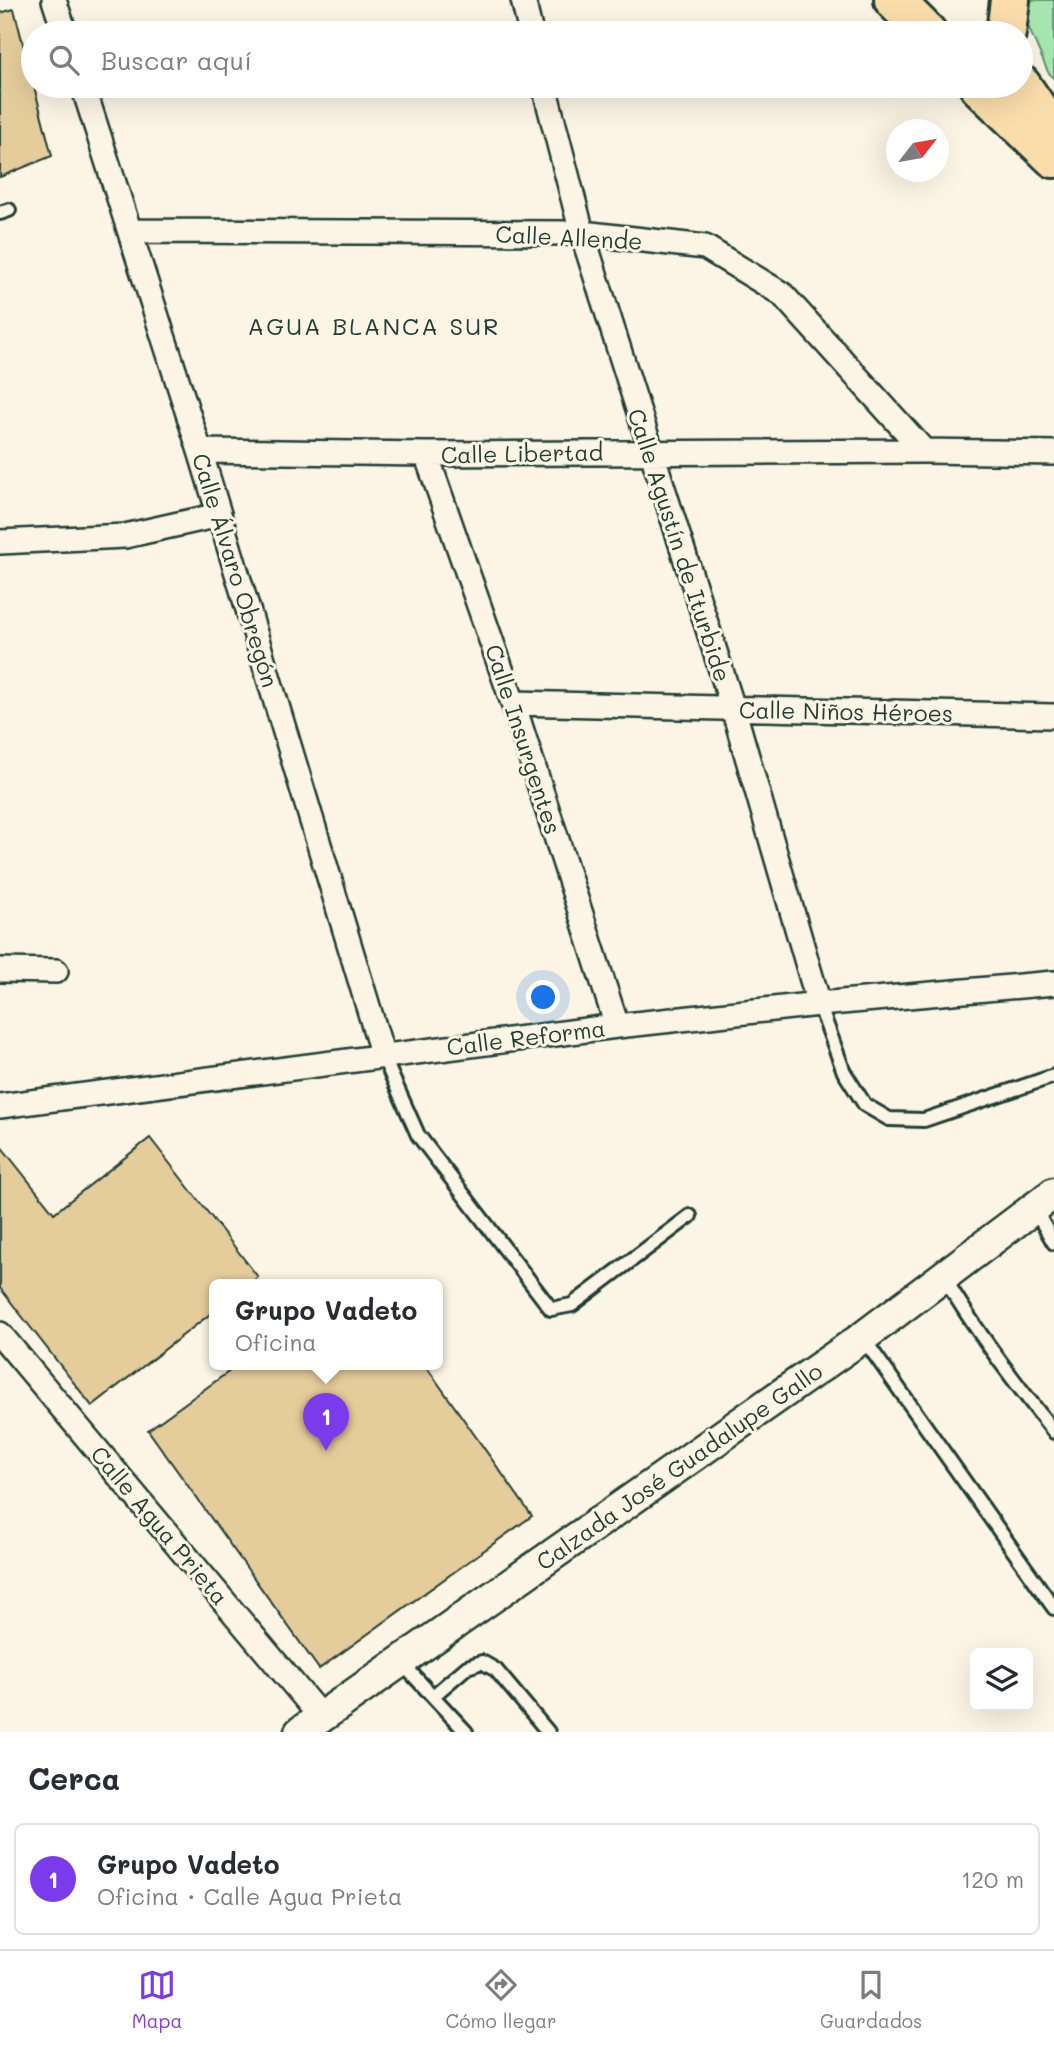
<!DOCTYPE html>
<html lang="es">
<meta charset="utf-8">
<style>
:root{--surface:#fff;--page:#f2f2f3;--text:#2b2b33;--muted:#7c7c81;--line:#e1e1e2;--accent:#7c3aed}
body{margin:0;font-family:Mali,sans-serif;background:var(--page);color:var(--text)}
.controls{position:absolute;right:21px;bottom:21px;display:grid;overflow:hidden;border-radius:10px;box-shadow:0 7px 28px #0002}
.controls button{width:63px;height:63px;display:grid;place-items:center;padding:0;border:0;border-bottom:2px solid var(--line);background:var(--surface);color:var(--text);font:35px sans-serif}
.compass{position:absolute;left:886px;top:119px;width:63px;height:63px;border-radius:50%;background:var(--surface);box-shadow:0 7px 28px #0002;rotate:59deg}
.you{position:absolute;left:544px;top:998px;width:24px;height:24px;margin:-18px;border:5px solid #fff;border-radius:50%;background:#1a73e8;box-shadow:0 0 0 10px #1a73e833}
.badge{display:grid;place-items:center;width:46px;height:46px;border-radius:50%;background:var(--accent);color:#fff;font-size:23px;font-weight:700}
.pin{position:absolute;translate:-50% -58px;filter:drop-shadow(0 2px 4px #0008)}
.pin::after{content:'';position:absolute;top:37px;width:24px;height:21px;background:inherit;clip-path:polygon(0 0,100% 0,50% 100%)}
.popup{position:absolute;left:209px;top:1279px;width:234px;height:91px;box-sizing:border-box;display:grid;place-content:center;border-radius:10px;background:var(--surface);filter:drop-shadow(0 2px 5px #0005);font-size:23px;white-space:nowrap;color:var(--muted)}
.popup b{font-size:26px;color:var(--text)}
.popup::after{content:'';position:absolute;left:50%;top:100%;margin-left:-14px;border:14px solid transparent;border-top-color:var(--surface)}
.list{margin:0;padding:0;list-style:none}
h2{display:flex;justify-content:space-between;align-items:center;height:91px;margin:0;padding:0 28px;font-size:30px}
h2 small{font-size:23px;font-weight:400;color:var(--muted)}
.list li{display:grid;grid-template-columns:46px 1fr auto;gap:21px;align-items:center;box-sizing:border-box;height:112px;margin:0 14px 14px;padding:0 14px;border:2px solid var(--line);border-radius:10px}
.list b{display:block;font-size:26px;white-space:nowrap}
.list p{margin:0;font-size:23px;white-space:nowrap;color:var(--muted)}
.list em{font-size:23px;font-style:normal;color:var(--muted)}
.icon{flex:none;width:38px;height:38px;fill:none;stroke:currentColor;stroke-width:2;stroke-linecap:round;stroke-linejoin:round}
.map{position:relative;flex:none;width:1054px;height:1732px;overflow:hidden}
.search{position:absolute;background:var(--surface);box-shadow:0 7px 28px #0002;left:21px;right:21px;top:21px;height:77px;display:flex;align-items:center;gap:18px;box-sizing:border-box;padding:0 24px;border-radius:38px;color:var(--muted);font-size:26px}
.sheet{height:217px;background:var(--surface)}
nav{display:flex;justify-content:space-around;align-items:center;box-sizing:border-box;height:98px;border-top:2px solid var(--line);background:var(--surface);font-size:19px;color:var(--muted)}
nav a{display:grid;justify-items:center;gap:4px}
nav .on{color:var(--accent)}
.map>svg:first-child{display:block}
.green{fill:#a6e7b1;stroke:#629272;stroke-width:2}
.building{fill:#e5cc9b;stroke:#1f3d34;stroke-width:2}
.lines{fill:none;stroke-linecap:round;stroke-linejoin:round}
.service-casing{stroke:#1f3d34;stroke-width:18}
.minor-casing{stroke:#1f3d34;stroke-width:28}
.tertiary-casing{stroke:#1f3d34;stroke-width:35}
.trunk-casing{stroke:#1f3d34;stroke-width:44}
.service{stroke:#fcf5e5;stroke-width:12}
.minor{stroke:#fcf5e5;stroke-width:23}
.tertiary{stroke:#fcf5e5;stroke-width:30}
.trunk{stroke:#faddab;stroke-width:38}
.labels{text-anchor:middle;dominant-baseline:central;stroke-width:6;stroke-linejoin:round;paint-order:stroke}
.street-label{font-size:23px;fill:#1f3d34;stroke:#fcf5e5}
.neighbourhood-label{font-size:24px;letter-spacing:2px;fill:#1f3d34;stroke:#fcf5e5}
</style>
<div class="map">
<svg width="1054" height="1732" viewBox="0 0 1054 1732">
<rect width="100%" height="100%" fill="#fcf5e5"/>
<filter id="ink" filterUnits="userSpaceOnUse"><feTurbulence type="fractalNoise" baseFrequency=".0143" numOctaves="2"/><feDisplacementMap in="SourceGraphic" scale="14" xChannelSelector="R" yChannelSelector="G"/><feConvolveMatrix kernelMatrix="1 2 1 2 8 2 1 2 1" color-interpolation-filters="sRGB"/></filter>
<g filter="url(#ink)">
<path class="green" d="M1026,0H1054V79L1048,72L1021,10Z"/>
<path class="building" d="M14,9L52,156L0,177V13Z
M150,1138L258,1277L248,1285H214V1311L92,1406L0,1288V1145L54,1213Z
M238,1365H425L532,1516L319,1669L148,1430Z"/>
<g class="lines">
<defs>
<path id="service" d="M0,213L9,210
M819,1004L844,1072L865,1105L889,1119L924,1120L1054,1076
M383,1056L418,1135L551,1309L572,1305L690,1216
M1034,1208L1054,1243
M944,1277C976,1332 1015,1382 1054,1432
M863,1338L1054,1608
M400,1661L466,1732
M433,1696L467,1667L482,1662L496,1670L548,1732"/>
<path id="minor" d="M54,0L65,33
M523,0L531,33
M83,86L200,451L383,1056
M544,86L582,233L733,708L819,1004
M130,231L582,233L705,247L782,294L924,451
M200,451L426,454L924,451L1054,453
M426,454L513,703L617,1026
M0,542L125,536L219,515
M513,703L1054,716
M0,970L56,971
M0,1106L617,1026L819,1004L1054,983
M0,1334L321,1717"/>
<path id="tertiary" d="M300,1732L863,1337L1054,1193"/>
<path id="trunk" d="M894,0L927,33
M1006,33L1010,0
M1021,85L1038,110L1054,126
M979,86L1054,158"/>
</defs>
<use href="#service" class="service-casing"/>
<use href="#minor" class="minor-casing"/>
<use href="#tertiary" class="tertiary-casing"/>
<use href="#trunk" class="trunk-casing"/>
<use href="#service" class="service"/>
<use href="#minor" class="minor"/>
<use href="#tertiary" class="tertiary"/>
<use href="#trunk" class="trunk"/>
</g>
</g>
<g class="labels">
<g class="street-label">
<text transform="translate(569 237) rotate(3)">Calle Allende</text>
<text transform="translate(522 453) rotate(-1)">Calle Libertad</text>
<text transform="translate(680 545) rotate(72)">Calle Agustín de Iturbide</text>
<text transform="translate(236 570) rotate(73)">Calle Álvaro Obregón</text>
<text transform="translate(846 711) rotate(1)">Calle Niños Héroes</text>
<text transform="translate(524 739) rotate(72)">Calle Insurgentes</text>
<text transform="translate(526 1037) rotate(-7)">Calle Reforma</text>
<text transform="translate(679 1466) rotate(-35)">Calzada José Guadalupe Gallo</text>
<text transform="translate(160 1525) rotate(50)">Calle Agua Prieta</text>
</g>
<g class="neighbourhood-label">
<text x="374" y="325">AGUA BLANCA SUR</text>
</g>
</g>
</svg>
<div class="controls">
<button><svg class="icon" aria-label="layers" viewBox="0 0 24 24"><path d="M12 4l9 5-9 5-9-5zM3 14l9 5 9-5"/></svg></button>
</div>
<svg class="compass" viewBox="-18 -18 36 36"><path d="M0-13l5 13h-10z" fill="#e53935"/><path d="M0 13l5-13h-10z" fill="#7c7c81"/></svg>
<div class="you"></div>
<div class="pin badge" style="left:326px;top:1451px">1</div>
<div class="popup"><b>Grupo Vadeto</b>Oficina</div>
<div class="search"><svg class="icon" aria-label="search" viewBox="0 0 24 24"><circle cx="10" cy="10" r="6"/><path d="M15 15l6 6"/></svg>Buscar aquí</div>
</div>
<section class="sheet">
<h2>Cerca<small></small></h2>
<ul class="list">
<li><span class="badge">1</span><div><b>Grupo Vadeto</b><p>Oficina · Calle Agua Prieta</p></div><em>120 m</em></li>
</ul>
</section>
<nav>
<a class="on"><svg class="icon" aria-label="map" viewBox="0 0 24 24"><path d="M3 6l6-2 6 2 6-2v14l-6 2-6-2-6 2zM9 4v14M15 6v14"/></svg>Mapa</a>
<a><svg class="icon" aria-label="directions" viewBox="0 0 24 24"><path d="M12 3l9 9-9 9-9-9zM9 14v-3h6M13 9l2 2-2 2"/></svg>Cómo llegar</a>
<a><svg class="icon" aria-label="saved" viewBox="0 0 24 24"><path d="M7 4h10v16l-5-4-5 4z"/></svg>Guardados</a>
</nav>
